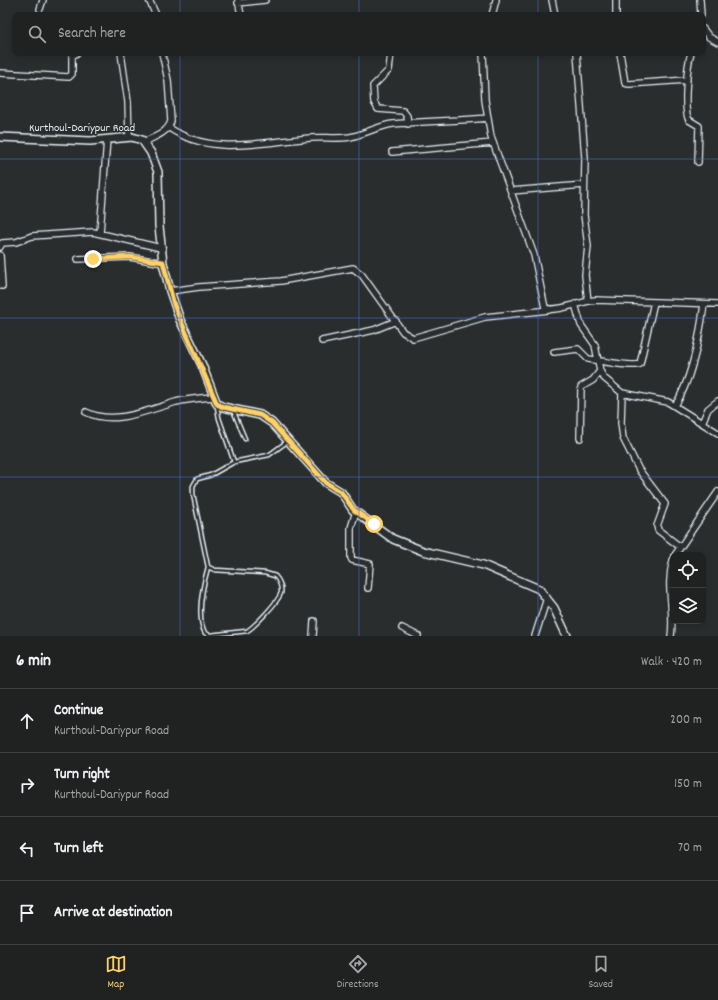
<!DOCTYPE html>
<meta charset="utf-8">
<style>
:root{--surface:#202222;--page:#282a2a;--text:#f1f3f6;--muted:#a2a4a5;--line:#3d3f40;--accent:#ffd166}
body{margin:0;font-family:Dekko,sans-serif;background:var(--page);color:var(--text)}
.controls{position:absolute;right:12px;bottom:12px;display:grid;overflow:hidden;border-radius:8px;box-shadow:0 2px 6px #0003}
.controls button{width:36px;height:36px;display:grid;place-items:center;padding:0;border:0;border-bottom:1px solid var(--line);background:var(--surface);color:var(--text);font:20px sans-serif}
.stop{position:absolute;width:12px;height:12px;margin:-9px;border:3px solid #ffd166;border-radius:50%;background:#fff}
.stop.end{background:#ffd166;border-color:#fff;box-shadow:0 1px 4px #0008}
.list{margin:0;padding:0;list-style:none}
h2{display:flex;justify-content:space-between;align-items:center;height:52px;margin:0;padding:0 16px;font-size:17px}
h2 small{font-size:13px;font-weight:400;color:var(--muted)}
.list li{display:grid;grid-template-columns:26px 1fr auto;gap:12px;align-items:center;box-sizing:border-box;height:64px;padding:0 16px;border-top:1px solid var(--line)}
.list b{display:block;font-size:15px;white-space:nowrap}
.list p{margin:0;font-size:13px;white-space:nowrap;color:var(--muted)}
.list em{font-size:13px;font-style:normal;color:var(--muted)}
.icon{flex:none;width:22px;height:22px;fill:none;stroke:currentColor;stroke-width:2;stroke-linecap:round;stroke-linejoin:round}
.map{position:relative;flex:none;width:718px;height:636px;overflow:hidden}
.search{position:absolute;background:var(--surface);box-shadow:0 2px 6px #0003;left:12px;right:12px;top:12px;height:44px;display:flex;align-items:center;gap:10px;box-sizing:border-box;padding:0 14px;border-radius:8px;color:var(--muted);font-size:15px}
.sheet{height:308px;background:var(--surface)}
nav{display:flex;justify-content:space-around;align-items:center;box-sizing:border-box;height:56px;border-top:1px solid var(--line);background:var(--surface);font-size:11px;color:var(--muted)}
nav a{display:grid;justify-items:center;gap:2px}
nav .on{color:var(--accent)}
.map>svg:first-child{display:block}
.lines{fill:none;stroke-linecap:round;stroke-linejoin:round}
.service-casing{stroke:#e8f1f8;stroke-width:5.5}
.minor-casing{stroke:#e8f1f8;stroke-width:8}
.tertiary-casing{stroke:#e8f1f8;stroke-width:10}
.service{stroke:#2a2d2e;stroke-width:2.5}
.minor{stroke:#2a2d2e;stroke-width:5.5}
.tertiary{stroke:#2a2d2e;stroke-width:7}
.route{stroke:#ffd166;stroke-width:5}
.grid{fill:none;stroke:#466fde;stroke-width:1;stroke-opacity:0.55}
.labels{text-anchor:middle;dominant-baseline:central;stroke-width:3;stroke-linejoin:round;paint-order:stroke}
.street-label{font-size:12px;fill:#e8f1f8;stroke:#2a2d2e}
</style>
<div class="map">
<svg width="718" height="636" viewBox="0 0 718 636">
<rect width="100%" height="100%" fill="#2a2d2e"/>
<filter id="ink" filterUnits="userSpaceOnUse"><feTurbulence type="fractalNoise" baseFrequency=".025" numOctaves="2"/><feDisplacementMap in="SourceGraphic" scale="8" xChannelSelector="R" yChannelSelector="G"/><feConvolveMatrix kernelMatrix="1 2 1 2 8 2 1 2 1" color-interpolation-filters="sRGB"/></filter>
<g filter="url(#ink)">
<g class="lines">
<defs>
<path id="service" d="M217,406L219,418L234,462
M233,410L245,439
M208,567C203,585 196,616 205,633L210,635L247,631C255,626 278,602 281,593C282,587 279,580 275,576L265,573L215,570L208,567L193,494V486L197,479L211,475L234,462L269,455L288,441"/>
<path id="minor" d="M149,0L156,15
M238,0L241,15
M552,0L555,15
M616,0V15
M700,0L701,15
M238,3L265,0
M40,9L43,0
M492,15L496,0
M703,29L709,37L718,42
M121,53L128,102L129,137
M391,53L389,70L373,86L374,102L378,109L403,111L407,116L408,124
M483,53L485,100L491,137L534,255L545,308C556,313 581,301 595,300L718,304
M577,53L585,158L584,215L588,246L585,275L588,301
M620,53L625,83L629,84L687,80
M691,53C687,65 683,111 689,120L699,126L698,162
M0,73L69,77L72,74V56L77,53
M168,127C210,157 263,142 310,138C323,137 337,139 350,137C365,134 378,126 393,124C425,121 456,121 488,118
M144,142C154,137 168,133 171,121L168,80L162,53
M392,152L493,143
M511,191L584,185
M100,233L107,139
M0,247L2,243L16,242L32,236L93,232L161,248
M0,255L2,286
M78,259L130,257L163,263
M170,291L199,287L281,281L353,268L362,275L403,332L413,338L485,317L549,310
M575,304L581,325L595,345L600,371L604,378L622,393L621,423L623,438L639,470L665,504L657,526L658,530L679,546
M322,341L374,330L396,321
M554,352L578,349L588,359C599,360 633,368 640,364L654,302
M622,393L668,402L718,433
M675,406C692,378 700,336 704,304
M86,412C114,426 148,410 176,402C188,399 200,398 213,397
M702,423L708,409L718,401
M580,438L581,387L593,380L600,371
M356,511L351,528V558L352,560L370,564L368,588
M675,555L718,492
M402,628L418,636
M313,636L314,621
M535,636L547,598
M671,636C675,608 665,588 673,560"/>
<path id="tertiary" d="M0,137L90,141L132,137L142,140L151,153L158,172L159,226L163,263L170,291L180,320L202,365L217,404L223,407L260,415L272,423L326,483L341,492L353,510L393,539L423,551L483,565L539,589L554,608L567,636"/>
</defs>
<use href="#service" class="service-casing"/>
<use href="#minor" class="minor-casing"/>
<use href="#tertiary" class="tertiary-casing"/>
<use href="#service" class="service"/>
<use href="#minor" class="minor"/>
<use href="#tertiary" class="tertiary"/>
</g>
</g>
<g class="lines" filter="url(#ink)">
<path class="route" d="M93,259L130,257L163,262L174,305L217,404L223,407L260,415L272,423L326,483L341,492L354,510L374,524"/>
</g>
<path class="grid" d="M180,0V15M359,0V15M538,0V15M180,53V636M359,53V636M538,53V636M0,159H718M0,318H718M0,477H718"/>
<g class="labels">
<g class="street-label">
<text x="82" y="128">Kurthoul-Dariypur Road</text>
</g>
</g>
</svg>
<div class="controls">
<button><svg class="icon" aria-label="locate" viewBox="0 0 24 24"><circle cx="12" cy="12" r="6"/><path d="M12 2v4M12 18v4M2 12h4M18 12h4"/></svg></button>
<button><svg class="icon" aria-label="layers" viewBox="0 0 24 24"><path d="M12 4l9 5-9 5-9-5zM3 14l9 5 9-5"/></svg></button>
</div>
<div class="stop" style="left:374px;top:524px"></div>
<div class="stop end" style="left:93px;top:259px"></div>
<div class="search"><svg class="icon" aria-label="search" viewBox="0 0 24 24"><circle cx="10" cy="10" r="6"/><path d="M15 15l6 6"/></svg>Search here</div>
</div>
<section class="sheet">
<h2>6 min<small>Walk · 420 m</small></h2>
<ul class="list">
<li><svg class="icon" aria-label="ahead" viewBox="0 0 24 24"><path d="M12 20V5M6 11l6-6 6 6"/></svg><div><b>Continue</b><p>Kurthoul-Dariypur Road</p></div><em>200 m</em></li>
<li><svg class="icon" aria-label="right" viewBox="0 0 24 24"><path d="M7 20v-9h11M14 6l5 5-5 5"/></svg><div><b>Turn right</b><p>Kurthoul-Dariypur Road</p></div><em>150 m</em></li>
<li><svg class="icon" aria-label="left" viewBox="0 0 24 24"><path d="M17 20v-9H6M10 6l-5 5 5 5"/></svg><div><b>Turn left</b></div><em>70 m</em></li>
<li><svg class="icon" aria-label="arrive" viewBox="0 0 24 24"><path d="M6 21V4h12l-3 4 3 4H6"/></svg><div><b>Arrive at destination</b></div></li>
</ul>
</section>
<nav>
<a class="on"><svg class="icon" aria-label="map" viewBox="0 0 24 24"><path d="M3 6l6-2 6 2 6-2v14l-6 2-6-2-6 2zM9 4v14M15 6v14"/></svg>Map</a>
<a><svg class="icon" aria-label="directions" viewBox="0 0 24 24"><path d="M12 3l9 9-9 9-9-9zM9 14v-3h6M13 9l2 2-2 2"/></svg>Directions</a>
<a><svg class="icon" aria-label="saved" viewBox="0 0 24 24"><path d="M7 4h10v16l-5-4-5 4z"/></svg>Saved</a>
</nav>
